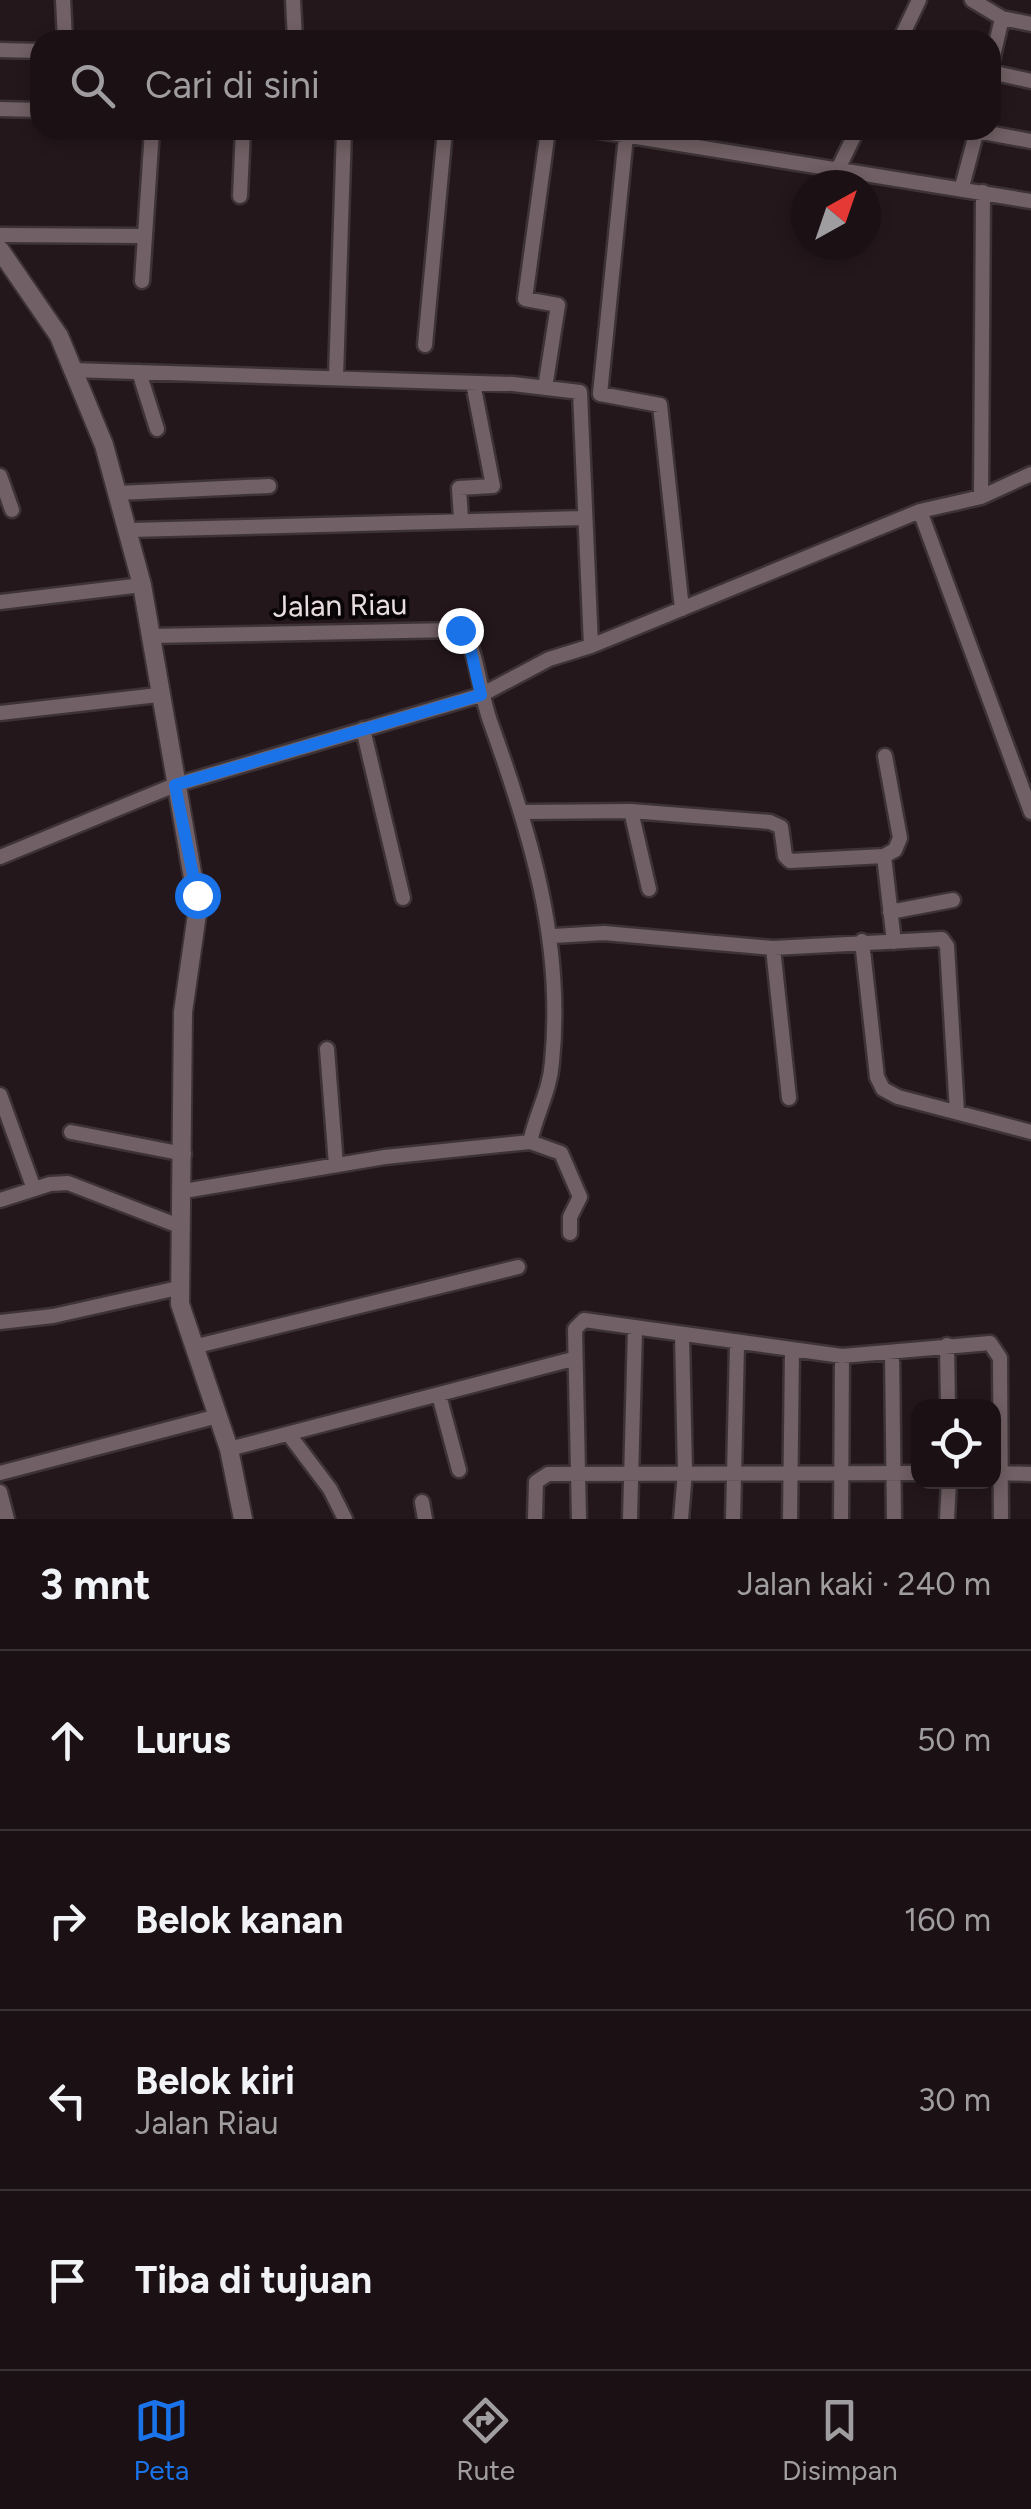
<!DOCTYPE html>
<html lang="id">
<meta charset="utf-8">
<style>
:root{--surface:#1b1114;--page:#281f22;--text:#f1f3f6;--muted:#a09da0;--line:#393134;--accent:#1a73e8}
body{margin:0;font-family:Figtree,sans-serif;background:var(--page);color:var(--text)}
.controls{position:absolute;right:30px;bottom:30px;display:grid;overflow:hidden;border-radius:20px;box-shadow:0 5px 15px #0003}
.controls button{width:90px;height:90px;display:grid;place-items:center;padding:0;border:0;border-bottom:2px solid var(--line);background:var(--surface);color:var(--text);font:50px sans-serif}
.compass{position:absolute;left:791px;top:170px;width:90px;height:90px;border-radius:50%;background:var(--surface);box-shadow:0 5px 15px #0003;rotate:40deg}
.stop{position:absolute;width:30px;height:30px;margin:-22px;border:8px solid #1a73e8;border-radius:50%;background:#fff}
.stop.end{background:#1a73e8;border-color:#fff;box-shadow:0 2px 10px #0008}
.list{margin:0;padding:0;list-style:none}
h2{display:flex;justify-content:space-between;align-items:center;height:130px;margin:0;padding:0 40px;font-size:42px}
h2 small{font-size:32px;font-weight:400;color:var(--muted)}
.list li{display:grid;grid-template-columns:65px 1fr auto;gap:30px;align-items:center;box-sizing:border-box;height:180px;padding:0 40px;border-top:2px solid var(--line)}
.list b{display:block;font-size:38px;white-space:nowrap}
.list p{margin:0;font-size:32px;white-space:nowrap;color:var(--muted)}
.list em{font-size:32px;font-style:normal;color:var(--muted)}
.icon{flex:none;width:55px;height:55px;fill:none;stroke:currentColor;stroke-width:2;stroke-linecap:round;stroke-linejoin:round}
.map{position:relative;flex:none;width:1031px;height:1519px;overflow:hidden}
.search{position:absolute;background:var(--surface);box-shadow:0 5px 15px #0003;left:30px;right:30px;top:30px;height:110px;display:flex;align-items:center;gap:25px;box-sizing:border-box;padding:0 35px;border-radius:30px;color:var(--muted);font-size:38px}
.sheet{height:850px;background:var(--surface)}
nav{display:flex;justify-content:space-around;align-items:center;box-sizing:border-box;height:140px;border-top:2px solid var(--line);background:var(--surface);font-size:28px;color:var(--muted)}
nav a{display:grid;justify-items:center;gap:5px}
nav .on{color:var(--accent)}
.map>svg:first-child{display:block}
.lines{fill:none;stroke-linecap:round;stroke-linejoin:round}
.minor-casing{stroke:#3d3336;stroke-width:19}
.tertiary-casing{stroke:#3d3336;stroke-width:22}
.minor{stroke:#716065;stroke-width:14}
.tertiary{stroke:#716065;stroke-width:18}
.route{stroke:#1a73e8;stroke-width:12}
.labels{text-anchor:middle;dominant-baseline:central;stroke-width:8;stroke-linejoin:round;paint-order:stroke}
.street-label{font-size:30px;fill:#e8dee0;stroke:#090506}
</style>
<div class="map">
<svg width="1031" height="1519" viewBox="0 0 1031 1519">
<rect width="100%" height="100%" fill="#24171b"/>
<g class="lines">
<defs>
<path id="minor" d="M63,0L65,40
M293,0L295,40
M972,0L1002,18L1031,24
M900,40L919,0
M0,50L40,51
M991,65L1002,18
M991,72L1031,81
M0,109L40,110
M593,130L1031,201
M977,131L1031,141
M626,136L600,394L660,405L682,609
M839,167L857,130
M962,187L977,130
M240,196L243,130
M0,235L143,236
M142,281L152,130
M425,345L445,130
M71,370L513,384L580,392L591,646
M139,372L157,429
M336,377L344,130
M545,388L558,305L525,299L548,130
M0,476L12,510
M118,493L269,486
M981,497L983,192
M920,511L1031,812
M461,519L459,488L493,486L473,383
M130,530L583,518
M0,602L142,585
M151,636L454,630L465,633C478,658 480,693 490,721C530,832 564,942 552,1062C550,1091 536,1114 530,1142L385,1157L184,1191
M0,713L158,695
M363,729L403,898
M885,756L900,838L895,850L884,856L894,942
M631,811L649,889
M523,812L631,811L770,822L781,827L785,856L790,861L884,856
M0,857L175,785L481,695L549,659L591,646L920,511L981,497L1031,474
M890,912L953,900
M553,936L604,933L773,948L942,939L947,946L957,1112
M862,941L877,1077L883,1089L898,1097L1031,1132
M773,948L789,1098
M327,1049L336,1165
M0,1095L34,1189
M71,1132L184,1154
M530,1142L561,1153L580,1197L570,1217V1233
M0,1200L50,1184L68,1183L179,1226
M0,1322L53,1316L178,1288
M947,1345L948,1406
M193,1347L518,1267
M892,1352L894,1519
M439,1395L459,1470
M290,1436L330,1489L345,1519
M229,1449L573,1359
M0,1473L218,1416
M994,1473L1031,1474
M0,1492L7,1519
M422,1502L425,1519
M535,1519L536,1482L548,1474L918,1473
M579,1519L575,1329L584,1320L842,1356L990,1343L1000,1358L1001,1519
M630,1519L635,1329
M681,1519L685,1472L682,1336
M733,1519L737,1345
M790,1519L792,1350
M841,1519L842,1356
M947,1519L949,1482"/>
<path id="tertiary" d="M0,250L59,336L104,445L142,585L198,907L183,1012L180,1304L229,1449L243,1519"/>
</defs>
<use href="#minor" class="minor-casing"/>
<use href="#tertiary" class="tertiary-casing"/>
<use href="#minor" class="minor"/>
<use href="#tertiary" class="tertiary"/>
</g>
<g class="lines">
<path class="route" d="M197,895L175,785L481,695L468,638L460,630"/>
</g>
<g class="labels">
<g class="street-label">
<text transform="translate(340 605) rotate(-1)">Jalan Riau</text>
</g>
</g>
</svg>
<div class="controls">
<button><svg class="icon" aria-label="locate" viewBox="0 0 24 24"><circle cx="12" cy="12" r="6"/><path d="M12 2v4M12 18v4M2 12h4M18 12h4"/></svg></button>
</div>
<svg class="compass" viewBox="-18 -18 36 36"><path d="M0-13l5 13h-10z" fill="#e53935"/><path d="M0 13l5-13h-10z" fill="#a09da0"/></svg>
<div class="stop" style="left:197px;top:895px"></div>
<div class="stop end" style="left:460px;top:630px"></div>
<div class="search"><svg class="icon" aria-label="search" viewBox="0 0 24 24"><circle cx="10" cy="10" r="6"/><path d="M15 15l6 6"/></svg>Cari di sini</div>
</div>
<section class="sheet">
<h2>3 mnt<small>Jalan kaki · 240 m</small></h2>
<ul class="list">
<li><svg class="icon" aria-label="ahead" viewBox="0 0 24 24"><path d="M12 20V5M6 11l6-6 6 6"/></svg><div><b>Lurus</b></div><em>50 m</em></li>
<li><svg class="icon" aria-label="right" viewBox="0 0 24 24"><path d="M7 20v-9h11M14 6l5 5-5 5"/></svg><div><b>Belok kanan</b></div><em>160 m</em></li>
<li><svg class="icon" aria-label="left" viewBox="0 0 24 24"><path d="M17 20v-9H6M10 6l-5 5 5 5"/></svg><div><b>Belok kiri</b><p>Jalan Riau</p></div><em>30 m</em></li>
<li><svg class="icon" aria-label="arrive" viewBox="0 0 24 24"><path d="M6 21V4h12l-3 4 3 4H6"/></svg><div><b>Tiba di tujuan</b></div></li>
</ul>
</section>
<nav>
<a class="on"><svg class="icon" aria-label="map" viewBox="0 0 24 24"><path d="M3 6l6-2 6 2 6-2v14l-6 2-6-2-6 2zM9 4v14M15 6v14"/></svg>Peta</a>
<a><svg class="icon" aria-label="directions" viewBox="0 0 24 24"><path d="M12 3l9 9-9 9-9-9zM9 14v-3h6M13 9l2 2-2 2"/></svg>Rute</a>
<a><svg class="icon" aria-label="saved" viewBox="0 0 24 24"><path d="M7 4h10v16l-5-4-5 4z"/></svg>Disimpan</a>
</nav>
